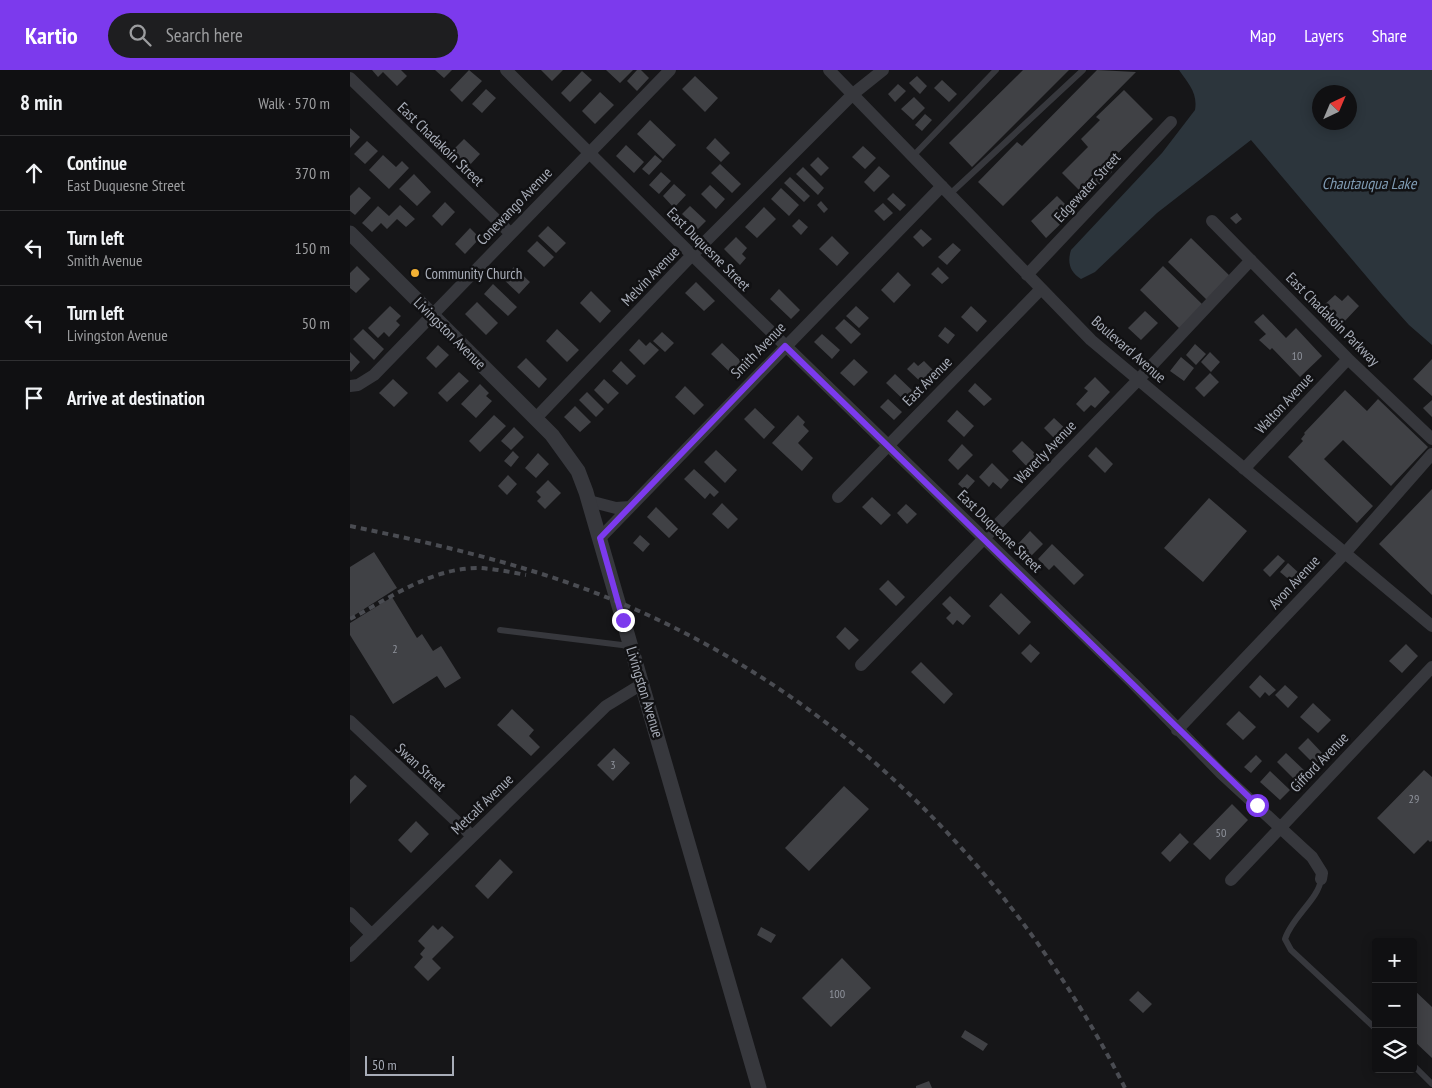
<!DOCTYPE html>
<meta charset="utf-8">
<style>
:root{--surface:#101012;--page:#1e1e20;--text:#f1f3f6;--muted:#9c9d9f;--line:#303032;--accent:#7c3aed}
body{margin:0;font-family:"PT Sans Narrow",sans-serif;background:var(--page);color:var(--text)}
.controls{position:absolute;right:15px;bottom:15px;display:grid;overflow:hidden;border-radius:5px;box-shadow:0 2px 12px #0003}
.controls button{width:45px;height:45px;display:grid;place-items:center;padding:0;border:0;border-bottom:1px solid var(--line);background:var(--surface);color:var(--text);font:25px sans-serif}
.compass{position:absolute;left:962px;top:15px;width:45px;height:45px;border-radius:50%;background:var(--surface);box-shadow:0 2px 12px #0003;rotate:44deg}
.scale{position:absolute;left:15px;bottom:12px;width:89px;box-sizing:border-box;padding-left:5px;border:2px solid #a8adb8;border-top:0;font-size:14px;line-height:18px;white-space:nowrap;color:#a8adb8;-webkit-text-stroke:4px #111113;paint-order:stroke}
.stop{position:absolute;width:15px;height:15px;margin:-11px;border:4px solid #7c3aed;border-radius:50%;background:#fff}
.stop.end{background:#7c3aed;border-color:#fff;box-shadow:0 1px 5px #0008}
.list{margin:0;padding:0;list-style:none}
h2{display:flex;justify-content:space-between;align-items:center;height:65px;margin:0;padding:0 20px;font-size:21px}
h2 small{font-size:16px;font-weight:400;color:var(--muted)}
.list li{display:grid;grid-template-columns:32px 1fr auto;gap:15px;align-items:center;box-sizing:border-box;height:75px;padding:0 20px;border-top:1px solid var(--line)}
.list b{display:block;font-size:19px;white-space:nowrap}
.list p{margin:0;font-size:16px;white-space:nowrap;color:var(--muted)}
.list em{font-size:16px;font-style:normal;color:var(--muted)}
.icon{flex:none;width:28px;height:28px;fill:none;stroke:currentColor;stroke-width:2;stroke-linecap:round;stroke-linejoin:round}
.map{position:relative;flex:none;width:1082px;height:1018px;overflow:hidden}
header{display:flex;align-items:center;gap:30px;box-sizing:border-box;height:70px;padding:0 25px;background:var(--accent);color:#fff}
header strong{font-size:24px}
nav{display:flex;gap:28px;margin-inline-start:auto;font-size:18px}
.search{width:350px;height:45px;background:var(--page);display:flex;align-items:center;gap:12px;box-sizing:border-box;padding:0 18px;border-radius:28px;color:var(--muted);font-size:19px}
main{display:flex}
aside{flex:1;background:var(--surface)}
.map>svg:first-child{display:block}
.water{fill:#2c353c;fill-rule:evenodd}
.building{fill:#404145}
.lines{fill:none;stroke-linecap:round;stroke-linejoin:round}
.service{stroke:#37383d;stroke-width:6}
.minor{stroke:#37383d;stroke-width:12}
.tertiary{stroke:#37383d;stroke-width:15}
.rail{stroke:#4a4c52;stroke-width:4;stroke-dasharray:6 5;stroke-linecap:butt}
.route{stroke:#7c3aed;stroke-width:6}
.poi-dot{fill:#f2b134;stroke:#111113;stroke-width:2}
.labels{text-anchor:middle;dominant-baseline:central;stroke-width:5;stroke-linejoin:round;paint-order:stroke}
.number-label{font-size:12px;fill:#8e929b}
.street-label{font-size:15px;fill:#a8adb8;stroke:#111113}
.poi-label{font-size:15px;fill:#a8adb8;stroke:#111113;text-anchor:start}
.water-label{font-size:16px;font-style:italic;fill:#7f9bb3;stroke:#111113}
</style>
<header>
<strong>Kartio</strong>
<div class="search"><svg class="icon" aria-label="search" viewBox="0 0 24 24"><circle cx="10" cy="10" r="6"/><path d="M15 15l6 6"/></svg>Search here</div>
<nav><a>Map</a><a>Layers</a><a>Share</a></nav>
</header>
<main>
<aside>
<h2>8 min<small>Walk · 570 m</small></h2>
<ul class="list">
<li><svg class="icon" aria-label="ahead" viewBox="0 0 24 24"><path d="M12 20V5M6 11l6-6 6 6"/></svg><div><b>Continue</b><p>East Duquesne Street</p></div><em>370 m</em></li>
<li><svg class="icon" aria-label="left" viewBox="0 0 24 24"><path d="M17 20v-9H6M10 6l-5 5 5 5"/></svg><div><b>Turn left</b><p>Smith Avenue</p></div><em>150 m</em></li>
<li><svg class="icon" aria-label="left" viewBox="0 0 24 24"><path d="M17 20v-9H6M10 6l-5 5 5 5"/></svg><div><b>Turn left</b><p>Livingston Avenue</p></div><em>50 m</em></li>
<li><svg class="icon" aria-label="arrive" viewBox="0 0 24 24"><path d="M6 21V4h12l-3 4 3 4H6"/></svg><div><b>Arrive at destination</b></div></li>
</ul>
</aside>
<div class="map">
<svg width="1082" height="1018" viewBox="0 0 1082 1018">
<rect width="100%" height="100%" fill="#161618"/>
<path class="water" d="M829,0H1082V275L1059,255L1033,226L901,70L807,143L745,202L731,209C720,202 717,193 721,180L812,83L845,40C848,23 838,13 829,0ZM969,22H999V52H969Z"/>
<path class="building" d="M22,0H51L57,6L47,16L33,2L28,7Z
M85,0H102L94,8Z
M119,0L132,11L112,32L100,20Z
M191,0H213L202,11Z
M256,0H283L270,13Z
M287,0H291L299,8L287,21L277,11Z
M673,0H719L622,97L599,73Z
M747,0L786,2L653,136L628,112L667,72L672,76Z
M232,1L242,10L220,32L211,23Z
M345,6L368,28L355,42L332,19Z
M567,6L577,16L570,24L559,13Z
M592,10L607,24L599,32L584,18Z
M548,14L556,21L545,32L538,24Z
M136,19L146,28L132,43L122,34Z
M774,20L803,49L756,95L762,102L736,127L712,103L738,77L731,69L750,50L746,47Z
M250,22L264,35L245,54L232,41Z
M564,27L575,38L563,50L551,39Z
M575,44L582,50L572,61L565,55Z
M300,50L326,75L313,89L287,64Z
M0,58L10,67L0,78Z
M365,68L380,83L371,92L356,78Z
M114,69L130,84L118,97L102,81Z
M17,71L28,81L15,94L4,84Z
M276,75L294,92L284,103L266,86Z
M513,76L526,88L515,99L502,87Z
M33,85L46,97L52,91L59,98L39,119L19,100Z
M305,85L312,91L299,105L292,99Z
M468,87L479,98L471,106L460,95Z
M370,94L391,114L382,123L361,103Z
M529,96L540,106L524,122L514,112Z
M453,97L474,118L468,125L446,104Z
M311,102L321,111L309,124L299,115Z
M64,104L81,122L67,136L49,119Z
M440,107L460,126L454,132L434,113Z
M324,114L336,125L324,138L313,126Z
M360,115L375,129L366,139L351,124Z
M9,117L21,128L5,145L0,141V126Z
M431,118L449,135L439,146L421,129Z
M543,123L556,135L550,141L537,129Z
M707,126L723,142L696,168L681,151Z
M471,131L478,139L474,143L467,135Z
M95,132L105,142L92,156L82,146Z
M533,133L543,143L534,151L524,141Z
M50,135L65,149L56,157L47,149L37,159L31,153L22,162L12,153L28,136L39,146Z
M340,136L356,151L348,159L332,144Z
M414,137L426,149L407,168L395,157Z
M887,143L892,149L886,154L880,148Z
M449,149L458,157L451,165L442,156Z
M198,156L216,173L206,183L188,166Z
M120,158L130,168L115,184L105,174Z
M571,159L582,169L573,177L563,167Z
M482,166L499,183L487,196L469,179Z
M386,167L397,178L392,184L396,188L390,195L374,179Z
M841,168L881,207L858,231L818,192Z
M187,171L204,187L194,197L177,181Z
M603,173L611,180L597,195L588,187Z
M7,196L20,209L6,223L0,218V203Z
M813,196L853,235L830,259L790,220Z
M164,197L180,212L169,224L153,209Z
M588,197L599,208L592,214L581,204Z
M548,202L561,215L544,233L531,220Z
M346,212L365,231L354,241L335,223Z
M143,214L167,237L158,246L134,224Z
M429,219L450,240L441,249L420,229Z
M241,221L261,241L250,253L230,233Z
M985,225L992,231L998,225L1009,236L992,254L973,236Z
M127,232L148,253L136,265L115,244Z
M40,236L51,246L46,251L50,255L39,267L34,262L28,268L18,258Z
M506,236L519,248L509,258L496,246Z
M621,236L637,251L627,262L611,247Z
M795,241L808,253L791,270L778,258Z
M913,244L936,268L946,258L972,286L950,307L922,278L920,280L909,270L916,264L904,252Z
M494,249L511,264L501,274L485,258Z
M595,257L605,265L598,274L588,266Z
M13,259L34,279L24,290L3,269Z
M207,259L229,280L217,292L196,271Z
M312,262L324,273L315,282L303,271Z
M472,264L490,280L482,289L464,272Z
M289,269L296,276L300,272L309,280L294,295L279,280Z
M372,273L395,295L384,306L361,284Z
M845,274L856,284L846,295L836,285Z
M88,275L99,285L86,298L76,288Z
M0,282L10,292L1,302L0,300Z
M860,282L870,292L861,302L851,292Z
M831,287L844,298L834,311L820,301Z
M176,288L197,309L189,318L167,297Z
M504,289L518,302L504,316L490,303Z
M1082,289V326L1063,309Z
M271,291L286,306L277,315L262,301Z
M574,291L586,303L574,315L557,299L564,292L568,296Z
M109,302L119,311L97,332L88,323Z
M860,303L869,312L854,327L845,318Z
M545,304L567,325L558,334L536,313Z
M745,307L760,322L745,338L741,335L734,342L726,334L738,321L734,318Z
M43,309L58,323L44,337L29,323Z
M254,309L269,323L258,334L244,320Z
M625,313L642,329L634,336L618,321Z
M130,314L139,323L136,326L142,331L126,348L111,334Z
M335,316L354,335L344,345L325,327Z
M995,320L1017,341L1028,329L1078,377L1041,416L993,370L974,389L1023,436L1007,453L938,387L953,371L951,369L955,364L954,363Z
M237,322L254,339L246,347L229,330Z
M538,329L552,342L544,350L530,337Z
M1082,330V347L1073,338Z
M225,336L241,352L230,362L214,347Z
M405,338L425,357L414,369L394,349Z
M607,340L624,356L614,367L597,351Z
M144,345L156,356L130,382L119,371Z
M448,345L455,352L453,355L459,361L448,373L463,388L452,401L422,373Z
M704,348L720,363L710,374L694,358Z
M164,357L174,367L161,380L151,371Z
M672,371L692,390L681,401L662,381Z
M612,374L623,385L608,400L598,390Z
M746,377L763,394L755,403L738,386Z
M366,380L387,400L375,413L354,392Z
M163,381L169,387L161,397L154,391Z
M188,383L199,394L186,408L175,398Z
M642,393L659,410L651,419L643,412L639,417L629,407Z
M344,399L369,422L364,427L360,423L355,429L334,409Z
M617,404L625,411L616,421L608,414Z
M158,405L167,414L157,425L148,416Z
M198,410L211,423L195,439L187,431L191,427L186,422Z
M1082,419V525L1029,474Z
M522,427L541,445L531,455L512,437Z
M859,428L897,461L853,512L814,478Z
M372,433L388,449L378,459L362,444Z
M556,434L567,444L557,454L547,443Z
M306,437L328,459L319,468L297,447Z
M680,461L693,474L681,486L668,474Z
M290,465L300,474L293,482L283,473Z
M702,474L734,505L724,515L704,495L699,500L688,489Z
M24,482L47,518L0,548V497Z
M928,485L935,491L920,507L913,500Z
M938,493L950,504L942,512L930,502Z
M538,510L555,527L546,536L529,519Z
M651,523L681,552L669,565L639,536Z
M600,526L621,546L613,555L607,550L603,555L596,548L601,543L592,534Z
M42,527L67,568L72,564L83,581L91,576L111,608L95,618L87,606L43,634L0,565V553Z
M495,557L509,570L499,580L486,567Z
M680,574L690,583L681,593L671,583Z
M1056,574L1068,586L1052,603L1039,591Z
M571,592L603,624L594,634L561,602Z
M910,605L926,620L919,626L915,622L910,628L899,617Z
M935,615L948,627L938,638L925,625Z
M963,633L981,650L968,663L950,647Z
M162,639L184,660L179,666L190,677L181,686L147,655Z
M889,641L906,657L893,670L876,654Z
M958,668L974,685L965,695L948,678Z
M264,678L280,693L263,711L247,695Z
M936,683L957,703L948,713L927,692Z
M906,685L912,691L901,703L894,697Z
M1074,700L1082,707V771L1080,772L1078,770L1064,784L1027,748Z
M920,701L940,720L930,730L910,712Z
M5,705L17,716L0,734V710Z
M494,716L519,739L459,801L435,778Z
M882,734L898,750L860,790L843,774Z
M66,751L79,764L61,783L48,770Z
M830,763L839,772L820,792L811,783Z
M150,789L163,802L138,829L125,816Z
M83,855L88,860L92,856L104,867L82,889L91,898L78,911L64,897L73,887L70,884L75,878L68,871Z
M411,857L426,865L421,873L407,865Z
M492,888L521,918L481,957L452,928Z
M1063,919L1082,937V988L1063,970Z
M788,921L802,934L793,943L779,930Z
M615,960L638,974L633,981L611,967Z
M579,1011L582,1018H566V1016Z"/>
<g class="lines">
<path class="service" d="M563,86L646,0
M600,124L733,0
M150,560L280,576
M971,809C969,829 942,847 935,869L941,880L1026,959
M1063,995L1082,1014"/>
<path class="minor" d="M156,0L342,185L783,613L871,703L962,787L972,803L971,809
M479,0L741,270L1082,556
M0,8L160,163
M862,151L998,289L1082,369
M677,205L821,52
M0,316L8,315L24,305L320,0
M185,349L342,185L503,24L533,0
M894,399L998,289
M488,427L691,219
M239,431L266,438L280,437
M250,468L592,116
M511,595L788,310L901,190
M0,651L122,766
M827,660L995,483L1082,384
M881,810L1082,597
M0,843L22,865
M0,886L256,636L292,614"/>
<path class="tertiary" d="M0,163L202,365L228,401L236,422L409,1018"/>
<path class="rail" d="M0,456C72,471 143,487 213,511C463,597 657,785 775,1018
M0,549C40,528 83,497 130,498C145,499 161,502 176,505"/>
</g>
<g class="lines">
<path class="route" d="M273,550L250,468L435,276L907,735"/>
</g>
<circle class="poi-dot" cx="65" cy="203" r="5"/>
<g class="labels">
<g class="number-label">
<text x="947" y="285">10</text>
<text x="45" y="578">2</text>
<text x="263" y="694">3</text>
<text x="1064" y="728">29</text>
<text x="871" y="762">50</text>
<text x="487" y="923">100</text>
</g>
<g class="street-label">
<text transform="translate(91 74) rotate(44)">East Chadakoin Street</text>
<text transform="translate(737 117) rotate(-47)">Edgewater Street</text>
<text transform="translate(164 136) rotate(-46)">Conewango Avenue</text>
<text transform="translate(359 179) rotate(45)">East Duquesne Street</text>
<text transform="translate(300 206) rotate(-46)">Melvin Avenue</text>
<text transform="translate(983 249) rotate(45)">East Chadakoin Parkway</text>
<text transform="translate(100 263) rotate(45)">Livingston Avenue</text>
<text transform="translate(779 279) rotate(41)">Boulevard Avenue</text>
<text transform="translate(408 280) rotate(-46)">Smith Avenue</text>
<text transform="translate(577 311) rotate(-45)">East Avenue</text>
<text transform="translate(934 333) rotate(-47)">Walton Avenue</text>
<text transform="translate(695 382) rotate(-46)">Waverly Avenue</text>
<text transform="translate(650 461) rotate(44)">East Duquesne Street</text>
<text transform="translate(944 512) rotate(-47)">Avon Avenue</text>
<text transform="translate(295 622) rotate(73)">Livingston Avenue</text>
<text transform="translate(969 692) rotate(-46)">Gifford Avenue</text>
<text transform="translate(71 697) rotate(43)">Swan Street</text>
<text transform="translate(132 734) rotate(-44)">Metcalf Avenue</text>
</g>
<g class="poi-label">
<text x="75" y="203">Community Church</text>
</g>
<g class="water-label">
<text x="1019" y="113">Chautauqua Lake</text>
</g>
</g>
</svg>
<div class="controls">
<button>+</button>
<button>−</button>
<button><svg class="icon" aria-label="layers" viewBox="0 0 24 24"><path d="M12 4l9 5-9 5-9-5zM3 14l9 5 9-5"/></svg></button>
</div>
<svg class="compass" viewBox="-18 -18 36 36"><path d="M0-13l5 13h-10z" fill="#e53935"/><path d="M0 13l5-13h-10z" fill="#9c9d9f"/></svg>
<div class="scale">50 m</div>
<div class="stop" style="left:907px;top:735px"></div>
<div class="stop end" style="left:273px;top:550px"></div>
</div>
</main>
